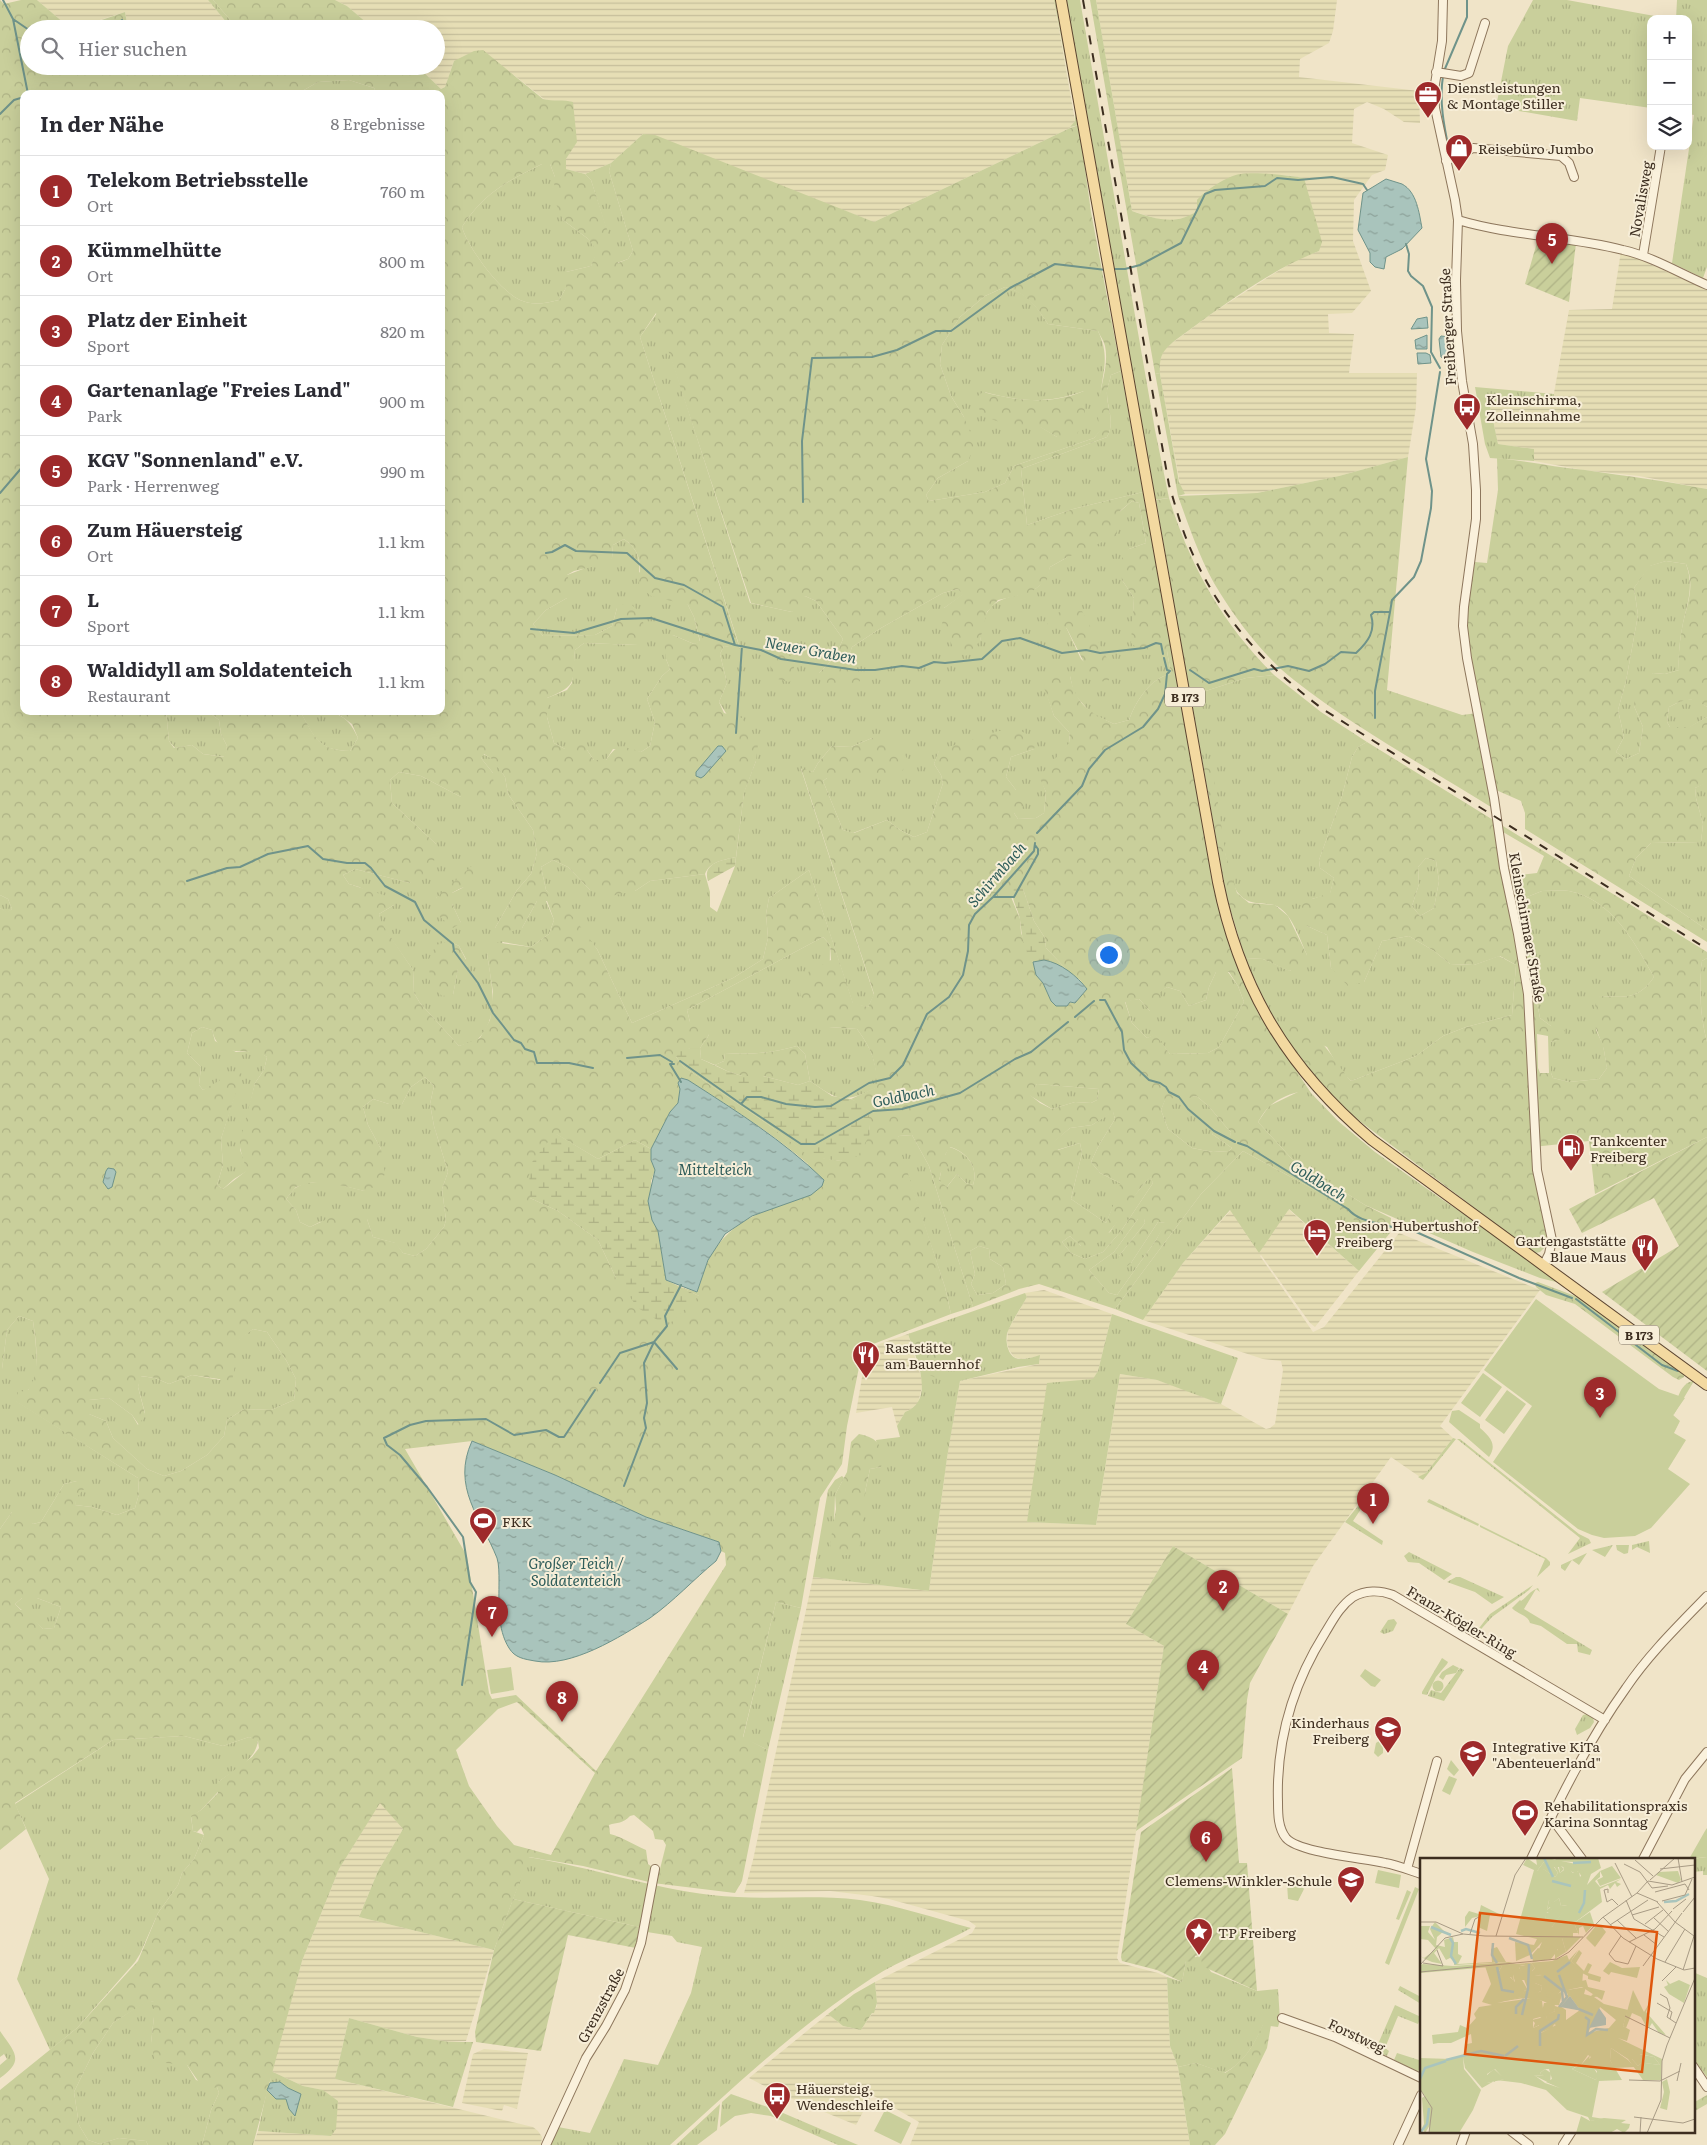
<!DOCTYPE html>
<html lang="de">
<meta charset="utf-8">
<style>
:root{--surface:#fff;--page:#f7f7f7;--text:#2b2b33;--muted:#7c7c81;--line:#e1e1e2;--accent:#9e2a2b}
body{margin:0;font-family:Literata,serif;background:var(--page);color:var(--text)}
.controls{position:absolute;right:15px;top:15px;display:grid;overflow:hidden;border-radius:10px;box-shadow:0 5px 20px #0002}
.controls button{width:45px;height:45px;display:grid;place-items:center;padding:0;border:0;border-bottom:1px solid var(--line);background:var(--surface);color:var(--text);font:25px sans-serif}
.you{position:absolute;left:1108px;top:954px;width:18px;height:18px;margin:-12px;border:4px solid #fff;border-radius:50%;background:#1a73e8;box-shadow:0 0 0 8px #1a73e833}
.badge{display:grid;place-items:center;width:32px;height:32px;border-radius:50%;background:var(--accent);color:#fff;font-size:16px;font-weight:700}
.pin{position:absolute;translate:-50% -41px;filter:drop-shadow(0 1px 2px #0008)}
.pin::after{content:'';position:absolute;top:26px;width:18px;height:15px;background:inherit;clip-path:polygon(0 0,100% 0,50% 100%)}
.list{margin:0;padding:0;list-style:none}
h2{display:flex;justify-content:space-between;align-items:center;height:65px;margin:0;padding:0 20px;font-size:21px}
h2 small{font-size:16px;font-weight:400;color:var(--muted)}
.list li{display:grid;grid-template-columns:32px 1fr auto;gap:15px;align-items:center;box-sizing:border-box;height:70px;padding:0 20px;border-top:1px solid var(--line)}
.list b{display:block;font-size:19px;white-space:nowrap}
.list p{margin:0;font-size:16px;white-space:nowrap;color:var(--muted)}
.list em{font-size:16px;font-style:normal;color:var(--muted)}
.icon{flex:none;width:28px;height:28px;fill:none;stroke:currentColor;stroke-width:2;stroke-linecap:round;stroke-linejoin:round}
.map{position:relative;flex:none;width:1707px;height:2145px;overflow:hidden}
.search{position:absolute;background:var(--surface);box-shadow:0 5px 20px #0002;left:20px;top:20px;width:425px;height:55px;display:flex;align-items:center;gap:12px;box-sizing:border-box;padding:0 18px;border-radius:28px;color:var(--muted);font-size:19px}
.panel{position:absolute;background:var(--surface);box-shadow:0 5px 20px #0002;left:20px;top:90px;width:425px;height:625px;border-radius:10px}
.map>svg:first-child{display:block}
.farmland{fill:url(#farmland-rules)}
.grass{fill:url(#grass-tufts);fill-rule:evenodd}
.forest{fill:url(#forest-crowns);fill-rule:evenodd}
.wetland{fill:url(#wetland-marsh)}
.park{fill:#c9cf9b}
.garden{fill:url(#garden-furrows)}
.water{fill:url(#water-ripples);stroke:#6f938a}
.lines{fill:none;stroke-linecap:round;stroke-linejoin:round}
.stream{stroke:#6f938a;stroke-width:2}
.minor-casing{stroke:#8d765c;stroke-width:10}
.major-casing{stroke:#5b4430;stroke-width:12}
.minor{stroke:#faf1dc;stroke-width:8}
.major{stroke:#f3d9a0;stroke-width:10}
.rail{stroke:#3d2e20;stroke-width:2;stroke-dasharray:9 9;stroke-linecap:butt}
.labels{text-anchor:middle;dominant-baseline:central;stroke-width:4;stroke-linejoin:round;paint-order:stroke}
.shield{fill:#f7eed8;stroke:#756857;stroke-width:1}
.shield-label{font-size:12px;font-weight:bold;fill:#3d2e20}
.poi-label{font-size:14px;fill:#3d2e20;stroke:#f7eed8;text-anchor:start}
.street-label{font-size:14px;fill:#3d2e20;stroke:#f7eed8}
.water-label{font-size:15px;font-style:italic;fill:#2f5d5a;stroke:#f7eed8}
.inset-river{fill:none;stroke:#a9c4bc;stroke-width:2.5}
.inset-road{fill:none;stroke:#a89b85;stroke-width:1}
.view{fill:#df570d;fill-opacity:0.15;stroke:#df570d;stroke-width:2.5}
.inset-edge{fill:none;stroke:#3d2e20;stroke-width:2.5}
</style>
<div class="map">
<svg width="1707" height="2145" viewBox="0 0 1707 2145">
<defs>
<pattern id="farmland-rules" width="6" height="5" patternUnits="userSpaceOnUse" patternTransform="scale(1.25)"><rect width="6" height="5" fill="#e6deb5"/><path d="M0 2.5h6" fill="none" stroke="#c6bf9b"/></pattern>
<pattern id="grass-tufts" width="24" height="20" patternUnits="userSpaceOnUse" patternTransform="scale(1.25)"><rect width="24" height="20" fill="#c9cf9b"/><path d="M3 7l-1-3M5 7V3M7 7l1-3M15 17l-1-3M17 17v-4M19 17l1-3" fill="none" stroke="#aeb285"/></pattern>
<pattern id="forest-crowns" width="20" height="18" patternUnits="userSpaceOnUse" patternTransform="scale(1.25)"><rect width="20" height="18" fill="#c9cf9b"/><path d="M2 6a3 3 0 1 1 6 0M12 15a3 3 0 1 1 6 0" fill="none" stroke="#aeb285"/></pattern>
<pattern id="wetland-marsh" width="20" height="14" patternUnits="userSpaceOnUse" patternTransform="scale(1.25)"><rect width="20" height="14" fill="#c9cf9b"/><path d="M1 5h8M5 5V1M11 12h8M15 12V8" fill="none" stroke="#aeb285"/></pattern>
<pattern id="garden-furrows" width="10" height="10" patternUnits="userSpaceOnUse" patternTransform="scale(1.25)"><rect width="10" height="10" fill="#c9cf9b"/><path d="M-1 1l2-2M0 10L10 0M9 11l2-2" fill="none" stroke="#aeb285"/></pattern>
<pattern id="water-ripples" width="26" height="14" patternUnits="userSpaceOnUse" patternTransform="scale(1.25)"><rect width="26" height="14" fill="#a9c4bc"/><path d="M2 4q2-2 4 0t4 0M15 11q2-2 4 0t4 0" fill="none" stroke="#8ba098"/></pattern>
</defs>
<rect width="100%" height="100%" fill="#f0e4c8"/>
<path class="farmland" d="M37,0H208L232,29H128L125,12L71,29Z
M335,0H1054L1075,121L1070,128L874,222L643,134L611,163L585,174L566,169V159L569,154L570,101L554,102L544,99L514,75L454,61L445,87L441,89L417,66H436V29H374L347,6Z
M1096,0H1337L1333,31L1329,43L1300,59L1299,77L1419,91L1420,123L1404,122L1384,109L1367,102L1354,109L1352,143L1388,155L1385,170L1372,175L1354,200L1353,241L1371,291L1352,313L1328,314L1329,333L1354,334L1349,373H1417L1416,407L1408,457L1339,476L1257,493L1185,494L1181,490L1160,374V360L1164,349L1214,312L1270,276L1298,259L1319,251L1304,178L1286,175H1269L1197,201V211L1188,217L1174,220H1161L1132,211Z
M1621,251L1707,290V489L1639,476L1583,470L1534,461V449L1498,444L1489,400L1552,404L1569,310L1612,309Z
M1288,1209L1359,1271L1315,1327L1310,1323L1261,1255L1260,1256L1313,1332L1324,1327L1399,1233L1540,1290L1440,1426L1453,1438L1426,1473L1420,1477L1391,1457L1313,1566L1288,1614L1173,1546L1126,1624L1164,1646L1117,1958L1120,1963L1158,1973L1167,1977L1170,2046L1178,2067L1190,2145H910L919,2122L872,2095L856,2125L778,2093L749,2078L828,2014L843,2026L861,2030L877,2006L875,1982L972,1933L976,1926L969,1921L889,1899L872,1896L830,1891L744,1893L753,1860L813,1577L929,1591L947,1458L960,1381L1039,1364L1040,1356L1021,1359L1014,1357L1009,1350L1007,1343L1008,1330L1027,1297L1025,1293L1044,1290L1112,1314L1098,1371L1027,1522L1096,1525L1120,1374L1157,1380L1175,1386L1221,1404L1266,1429L1270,1428L1275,1424L1283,1370L1281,1361L1263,1359L1143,1320L1183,1263L1231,1210L1259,1252Z
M908,1334L923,1383L918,1403L911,1409L905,1412L897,1426L892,1407L856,1413L866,1353L879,1344Z
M380,1802L403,1829L378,1871L359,1917L494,1950L466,2041L450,2042L417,2037L349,2018L335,2079L533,2127L538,2131L542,2137L541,2145H253L258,2131L331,2136L323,2090L303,2086L271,2071L302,1961L339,1869Z
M484,2049L528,2053L517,2109L504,2105L502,2111L462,2103L473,2054Z"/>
<path class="grass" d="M208,0H213L238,29H232Z
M1054,0H1056L1079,125L1070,127L1075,121V111Z
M1063,0H1080L1155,430L1169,498L1153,500Z
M1533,0H1567L1671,19H1651V108L1580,98L1577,121L1496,107L1508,46Z
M1677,0H1707V267L1703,278L1672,263L1694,115L1688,114V19H1676Z
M349,80L374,88L377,94H297L318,82Z
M611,163L609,171L633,251L628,259L617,263L591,180L585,174Z
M542,164H550L555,177V186L563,220L587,238L598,250L591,266L566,272V288L559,300C546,303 533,306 520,300C500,291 468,248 462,227C484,193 506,182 542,164Z
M1005,287C1028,293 1035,305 1048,324L1098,331C1110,357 1103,370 1100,397C1099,407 1101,418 1102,429L1094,438L1014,466L1005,483L985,492L929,501L926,495L938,478L968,461L964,417L951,396L940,364L942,345L960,317L985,296ZM1084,391L1057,437L984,392C1022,402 1047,404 1084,391Z
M657,313L750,603L792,612L805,596L816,601L843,639L835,657L819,673L847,661L852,647L881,628L943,593L958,589L964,594L944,608L980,641C982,632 983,618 988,611C1005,586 1039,606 1050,567L1066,558L1132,501L1139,503L1146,543L1129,549L1122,580L1134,598L1133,616L1167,651L1171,674C1150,678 1136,701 1129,720L1114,724L1092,714L1074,694L1070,676L1042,679L1054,716L1069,732L1070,743L1040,777L1046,792L1044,813L1036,818L1018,819L1014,813L1016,790L1006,777L1011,757L1034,749L968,742L939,751L934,764L941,775L943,783L927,832L914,837L900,830L887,820L853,833L843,830L823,781L827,778H877L872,738L851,747L832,746L818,763L813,772L801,769L874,995L868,1007L853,1004L809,870L769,898L766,914L768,938L763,959L733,978L632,1023L597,949L546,890L541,867L553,860L568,867L590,890L635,891L650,881L705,874L710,892V907L717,912L735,866L744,792L756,761L719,702L727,683L720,654L724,646L740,648L640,337ZM1066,627L1108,682L1081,659Z
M1121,371L1143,492L1073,509L1027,525L1021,469L1107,437C1116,421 1106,407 1107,390C1108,385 1110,380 1111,375Z
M1155,373L1160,374L1179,482L1185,494L1178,496Z
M1475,387L1554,394L1552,404L1489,401L1498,444L1534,449V461L1490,458L1485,444Z
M624,539C637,549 640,556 639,572L688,605L694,617L700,642L694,644L673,635L666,659L670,669L662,676L647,699L655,722L650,746L641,752L613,749L606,760H594L587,750L565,749L554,743L547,717V698L567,690L572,683L575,650L584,643L638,645L617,608L612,626L595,635L543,636L533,624L546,610L567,598V575L612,558L613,545Z
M1666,561L1686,564C1694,585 1688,602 1683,623C1680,639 1678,654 1679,670L1665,674L1653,673L1634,706L1643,727L1639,753L1626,759L1616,752L1624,737L1618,710L1626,681L1638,615L1634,588L1649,566Z
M1274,675L1321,712L1367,742L1358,747L1352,757L1342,796L1319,860L1320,868L1334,878L1330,894L1312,899L1307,926L1327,935L1331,968L1364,982L1382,941L1409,936L1434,951L1450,964L1474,965L1499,956L1516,965L1512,1015L1466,1027L1443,1036L1416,1056L1351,1081L1339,1068L1327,1047L1278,1026L1268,1009L1245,958L1263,959L1290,971L1307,955C1300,940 1291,910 1274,905C1260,902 1250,906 1239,894C1227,881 1213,788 1208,765H1203L1190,696L1246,678Z
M1685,699L1697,700L1707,707V717L1690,727H1670L1667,722L1669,707Z
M166,711H207L219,720L221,734L227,746L225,757L203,754L192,745L175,748L169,741Z
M300,711C328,711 345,708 358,738L350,751C317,750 315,738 300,711Z
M483,754L493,759L505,777L508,794L533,830L537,853L531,874L517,890L495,928H522L537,901H546L554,920L549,934L531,947L503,942L487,954C491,980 500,1015 480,1037C476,1042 465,1044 459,1046L420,1003L414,993L413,970L381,924L379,914L394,905L359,887L349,884L343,875L355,869L410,883L436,844L392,803L390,780L399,772L421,776L461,797L493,773L481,758ZM464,887L452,893V904L461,923L436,898ZM449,941L459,946L466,959L458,968L453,995Z
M1705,783H1707V930L1629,876L1636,858L1651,843L1701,842L1703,824L1696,798L1695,788Z
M1426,858L1436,861L1439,881L1434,908L1420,916L1412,906L1419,884L1418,867Z
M1542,891C1551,891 1561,890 1569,891C1613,900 1634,942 1654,977C1638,1000 1626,997 1600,996L1596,1030L1603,1045L1607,1068L1599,1079L1569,1082L1553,1078L1551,1073V1042L1557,1040L1551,1026L1540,1018L1519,911L1527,897Z
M0,895L8,899L12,909L7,913L0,908Z
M823,937L830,945L829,1027L857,1029C872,1049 876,1062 878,1087C844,1103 840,1102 810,1081L805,1054L797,1046C772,1053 750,1055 725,1053L724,1061L715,1065L701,1059L700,1048L709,1035L690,1022L687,1010Z
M1707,958V1042C1700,1016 1699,988 1702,961Z
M1216,972H1228L1238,986L1244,1002L1219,1047L1208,1053L1170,1054L1155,1035L1147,1038L1132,1023L1125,1001L1139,999L1150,1011L1159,992L1167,987L1180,991L1189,1006L1206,1000L1209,987Z
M202,1027L212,1030L215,1041L236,1052L258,1051L267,1057L264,1070L255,1083L240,1150L245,1162L247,1171L234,1179L223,1189L217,1185L223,1165L221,1139L241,1074L203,1090L199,1085L201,1067L187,1053L192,1033Z
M425,1077L434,1086L430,1104L434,1126L448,1172L442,1189L446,1220L444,1227L426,1249L415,1256L403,1253L395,1243L373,1237L367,1219L320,1222L310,1227L300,1222L296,1210L286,1199C289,1196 293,1189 297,1187C315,1176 345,1186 364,1191L381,1149L368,1125L363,1107L373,1099L389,1104H402L411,1087Z
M1037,1084L1099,1089L1097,1100L1091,1103L1075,1102L1052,1109L1029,1095Z
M1300,1091H1309L1338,1121L1375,1152L1440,1198L1524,1255L1560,1283L1540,1278L1473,1252L1365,1205L1292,1159L1258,1122L1269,1106Z
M1196,1096C1211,1106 1219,1120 1231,1132L1230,1137L1216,1132L1212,1134L1232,1148L1229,1151L1213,1152L1192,1148L1168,1129L1161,1110L1166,1097L1186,1098Z
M1113,1111L1115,1119L1099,1145L1091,1162L1100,1173L1120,1183V1191L1106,1223L1071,1199L1082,1153L1080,1143L1057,1150L1052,1143L1070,1128L1092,1125Z
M912,1135L929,1166L973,1307L951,1314L945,1287L896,1140L899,1136Z
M949,1147C967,1152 979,1167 973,1185L966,1183L957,1174L946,1188L939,1181L945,1155Z
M1243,1151L1313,1189L1375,1229L1390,1233L1359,1271L1289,1209L1259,1253L1230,1210L1183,1263L1143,1320L1115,1309L1201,1194Z
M1150,1176L1153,1183L1121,1231L1103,1252L1085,1259L1071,1253L1062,1242L1070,1236L1081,1246L1110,1232L1128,1204Z
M1138,1219H1144L1145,1223L1119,1256L1131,1263L1158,1222L1166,1223L1156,1240L1117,1295L1109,1293L1089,1270L1114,1252Z
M979,1246L989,1249L990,1259L1003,1267L1006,1284L993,1293L977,1295L971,1284L975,1274L970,1251Z
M1025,1293L1027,1297C1021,1308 1013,1319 1008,1331C1004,1340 1008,1360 1021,1359C1026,1359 1034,1357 1040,1355L1039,1364L1018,1367L960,1381L947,1458L929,1591L813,1577L828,1490L835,1480L842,1476L844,1478L835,1495L834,1524L865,1492L870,1469L881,1467L876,1440L900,1437L897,1426L905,1412C937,1400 915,1356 908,1334Z
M1112,1314L1238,1358L1221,1404L1157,1380L1120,1374L1096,1525L1027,1522L1047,1383L1093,1379L1098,1371Z
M19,1316L33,1321C35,1335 40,1372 33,1384C28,1391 22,1395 16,1401L138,1478L139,1494L135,1508L117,1515L92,1507L75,1505L77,1481L64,1484L41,1522L33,1524L12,1512L0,1529V1369H2L7,1330Z
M253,1329L267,1332L286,1360L296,1379L294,1400L271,1410L244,1409L227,1420L224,1436L207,1455L181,1471L164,1476L147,1469L113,1438L106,1421L89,1414V1400L109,1398L132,1415L138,1425L145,1413L138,1387L140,1376L155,1378L169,1384L192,1375L220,1380L240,1338Z
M1694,1381L1673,1416C1676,1404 1679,1382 1694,1381Z
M1453,1438L1456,1439L1423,1480L1418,1477L1426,1473Z
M1457,1439H1460L1579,1534L1589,1539L1591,1543L1568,1554L1580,1538Z
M1367,1497L1371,1499L1370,1501L1367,1500L1353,1521L1383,1541L1382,1545L1345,1522L1362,1501Z
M1429,1499L1479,1524L1478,1526L1427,1502Z
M1480,1525L1546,1558L1550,1562V1565L1537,1577L1545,1559L1480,1527Z
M1649,1541L1650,1553L1637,1547L1632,1550V1545Z
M1613,1545L1605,1557L1592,1550Z
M1616,1545H1629L1628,1553L1624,1554L1617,1550Z
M1409,1552L1452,1574L1444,1580L1419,1563L1408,1562L1404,1556Z
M1587,1553L1579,1565L1572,1560L1565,1571L1561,1568V1565Z
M1456,1577H1460L1504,1597L1492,1604L1475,1592L1447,1582Z
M1533,1585L1529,1590L1492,1617L1473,1638V1636L1490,1614Z
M1538,1588L1540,1592L1536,1589L1524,1609L1592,1650L1590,1655L1578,1652L1577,1644H1567L1541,1626L1530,1623C1528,1615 1517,1614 1512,1608L1520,1600L1521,1601C1527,1597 1530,1591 1538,1588Z
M22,1598H37L61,1607L54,1628L43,1629L15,1604Z
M776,1602L801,1608L768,1750L743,1738Z
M1394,1619L1397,1623L1393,1631L1384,1634L1380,1632L1388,1620Z
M1442,1658L1448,1662L1447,1664L1436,1677L1427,1695L1422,1694V1692Z
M1460,1668L1464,1670L1444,1701L1428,1696L1431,1690L1441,1693Z
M1587,1714L1593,1718L1594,1722L1590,1728L1577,1735L1575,1729L1583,1715Z
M184,1736L223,1746L249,1737L258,1740C256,1761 233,1771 218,1782V1792L201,1810L191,1817L193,1831L204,1835L194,1859L182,1873L178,1885L158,1913L140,1954L135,1962L77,2028L50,2050L17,1979L49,1879L15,1804L113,1740Z
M528,1857C590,1867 650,1888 711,1895C761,1901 810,1894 860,1900C897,1905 934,1918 971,1928C939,1946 903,1958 872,1978C799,2025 735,2086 670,2145H550L558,2127L590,2133L624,2059L658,2065L691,1993L702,1947L677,1942L672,1936L647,1932L639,1927L513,1899Z
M1707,1857V1875H1703V1871L1693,1872L1692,1859Z
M1201,1955L1211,1972L1257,1991L1278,1989L1280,2020L1278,2027L1263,2025C1254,2045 1245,2062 1224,2073L1196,2063L1178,2067L1170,2046L1167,1977L1182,1982L1186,1961Z
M1693,1972L1707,1978V2077L1693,2059Z
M1400,1986L1421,1997V2004L1398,1990Z
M147,2000L154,2002V2017L151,2043L187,2065L196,2080L217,2087L219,2093L211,2110L202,2145H148L146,2141L119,2138L100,2144L88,2140L79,2125L74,2092L93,2053L113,2023Z
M1395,2005L1421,2017L1418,2024L1398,2016L1385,2048L1389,2051L1387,2056L1375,2051Z
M0,2031C15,2053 25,2060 0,2078V2065L7,2059L4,2054L0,2057Z
M1397,2053L1419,2060L1421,2070L1417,2071L1394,2060Z
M271,2071L303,2086L323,2090L338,2101L336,2129L331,2136L258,2131L267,2090L276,2099L287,2098L289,2109L301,2094L288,2088L280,2082L270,2083Z
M731,2094L776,2110L858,2145H838L771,2116L751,2113L735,2116L720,2127L722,2102Z
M720,2104L717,2130L697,2145H676Z"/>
<path class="forest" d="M0,0L4,4L21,0H37L71,29H29V66H417L441,89L445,87L454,61L474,51L483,50L543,99C553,102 564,99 573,102L577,142L566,159V169L585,174L591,180L618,263L628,259L633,251L609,171L611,163L643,134L655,135L874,222L1070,128L1079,125L1091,212L1121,371L1111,375C1110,380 1108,385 1107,391C1106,407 1116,421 1107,437L1021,469L1027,525L1073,509L1143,492L1209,858L1222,922L1242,979L1258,1013L1311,1093C1300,1088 1278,1098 1270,1106C1265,1110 1261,1117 1258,1122L1292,1159L1365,1205L1391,1218L1390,1233L1361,1225L1313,1189L1243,1151L1201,1194L1115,1309L1039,1284L1019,1289L973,1307L929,1166L912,1135L899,1136L897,1140L945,1287L951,1314L863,1348L847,1426L842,1464L820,1498L801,1608L776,1602L743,1737L768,1750L742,1881L735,1893L653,1883L583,1866L529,1857L494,1950L359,1917L378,1871L403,1829L380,1803L339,1869L302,1961L253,2145H202L211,2110L219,2093L217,2087L205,2091L187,2065L155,2062L151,2043L154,2017V2002L147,2001L113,2023L93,2053L74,2092L79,2125L88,2140L100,2144L119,2138L146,2141L148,2145H0V2090L77,2028L138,1961L158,1913L178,1885L182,1873L194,1859L204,1835L201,1828L197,1832L193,1831L191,1816L201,1810L218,1793V1782L252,1757L259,1748L258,1741L249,1737L223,1746L184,1736L113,1740L15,1803L26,1829L0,1850V1529L12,1512L19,1510L33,1524L41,1522L64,1484L77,1481L84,1489L77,1497L75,1505L92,1507L117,1515L135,1508L139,1494L138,1478L15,1401L19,1390H28C41,1372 36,1342 33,1321L19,1316L7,1330L2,1369H0V908L7,912L12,909L8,899L0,895ZM349,80L374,88L377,94H441V711H334L352,724L358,738L350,751C317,750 315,737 300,711H207L219,720L221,734L227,746L224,757L203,754L192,745L174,748L169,741L166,711H24V94H297L318,82ZM542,164H550L555,177L553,197L563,220L587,238L597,250L591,266L566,272V288L559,300C546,303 533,306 520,300C500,291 468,248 462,227C484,193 506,182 542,164ZM1005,287C1028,294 1035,305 1048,324L1098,331C1100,336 1104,341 1105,346C1111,373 1090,404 1101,429L1094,438L1014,466L1005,483L985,492L929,501L926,495L938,478L968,461L975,444L964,417L951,396L940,364L942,345L960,317L985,296ZM656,313L751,603L792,612L802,608L805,596L816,601L843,639L835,657L819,673L821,683L833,688L856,687L862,677L847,662L852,647L881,628L943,593L958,589L963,594L944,608L942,625L954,649L966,656L980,641L987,612L998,600L1030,593L1047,580L1050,567L1066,558L1116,536L1120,511L1132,501L1139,503L1146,543L1129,549L1120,561L1122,580L1134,598L1131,643L1146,655L1167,651L1171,674C1150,678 1136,701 1129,720L1114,724C1089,712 1076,705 1070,676L1057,672L1041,679L1054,716L1069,732L1070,742L1039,777L1046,792L1044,813L1036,818L1018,819L1014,813L1023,807L1026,795L1016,790L1006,777L1011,757L1034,749L1037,740L1023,732L998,731L939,750L934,764L941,775L943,783L927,832L914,837L900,830L887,820L854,833L843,830L823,781L827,778H877L900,774L909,761L895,741L872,738L851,747L832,746L818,763L813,772L801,768L874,994L868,1007L853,1003L809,870L769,898L766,914L768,938L763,959L733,978L632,1023L597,949L574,918L546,890L541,867L553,860L568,867L590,890L611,896L635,891L650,881L705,874C710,861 724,860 736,857L744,793L756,761L758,744L742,718L724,713L719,702L727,683L720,654L724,646L740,649L640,337ZM624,539C643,553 640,565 639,586L651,596L688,605L694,617L700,641L694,644L673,635L664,642L666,659L670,669L662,676L647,699L655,722L650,746L641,752C623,746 618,742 606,760H594L587,750L585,739L565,749L554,743L547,717V698C579,685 572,682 575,650L584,643L638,645L646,631L640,613L628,601L617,608L612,626L595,635L543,636L533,624L546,610L567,598L571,587L567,575L574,571L609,563L612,558L613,545ZM484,754L492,759L505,777L508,794L533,830L537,853L531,874L517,890L495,928L506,933L522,928L537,901H547L554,920L549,934L531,947L494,942L487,954L493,992L490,1020L480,1038L459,1046L420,1003L414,993L413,970L382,924L379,914L394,905L393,898L349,884L343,875L355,869L410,883C432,872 435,868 436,844L392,803L390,780L399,772L421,776L461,797L481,801L494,794L493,773L481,758ZM1023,889L1034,921L1045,938L1046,948L1069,972L1080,980L1087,989L1075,1003L1051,1001L1043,983L1036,975L1033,962L1021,933L1020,919L1011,897ZM823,937L830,945L831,960L809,971L800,992L806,1012L829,1027L857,1029C872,1049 876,1062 877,1087L851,1099C867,1107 869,1118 870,1134L841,1161L810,1156L769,1125L684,1067L676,1057L690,1048H700L709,1035L703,1023L690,1022L687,1010ZM1216,972H1229L1238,986L1244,1002L1219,1047L1208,1053L1170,1054L1155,1034L1147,1038L1132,1023L1125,1002L1139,999L1150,1011L1158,1012L1165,1004L1159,993L1167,987L1180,991L1189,1006L1206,1000L1209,987ZM202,1027L212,1030C220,1063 246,1044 267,1057L264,1070L255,1083L240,1141C239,1152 245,1160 246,1171L223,1189L217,1185L223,1165L221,1139L242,1074L236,1071L203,1090L199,1085L201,1067L187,1053L192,1033ZM425,1077L434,1086L430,1104L434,1126L448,1172L442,1189L446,1220L444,1227L426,1249L415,1256L403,1253L396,1243L373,1237L367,1219C343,1206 332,1218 310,1227L300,1222L296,1210L286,1199L296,1187L313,1182L344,1186L364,1191L379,1185L385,1174L381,1149L368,1125L363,1107L373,1099L389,1104H402L411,1087ZM682,1078L688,1080C730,1107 771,1132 808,1164L811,1195C769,1209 732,1217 709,1259C704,1269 701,1282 697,1292L680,1287L699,1296L616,1278L598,1240L558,1211L530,1198L556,1134L598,1159L635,1140L651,1149L670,1112L678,1103ZM1037,1084L1099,1089L1097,1100L1091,1103L1075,1102L1052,1109L1040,1103L1030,1095ZM1196,1096C1211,1106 1219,1120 1231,1132L1230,1136L1216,1131L1212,1134L1232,1148L1229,1151L1213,1152L1192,1148L1168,1129L1161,1110L1166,1098L1186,1099ZM1113,1112L1115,1119L1099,1145L1091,1162L1100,1173L1120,1183L1119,1191L1106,1223L1071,1199L1082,1153L1080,1143L1058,1150L1053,1143L1070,1128L1092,1125ZM950,1147C967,1152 979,1167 973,1185L966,1183L957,1174L947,1187L939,1181L941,1172L949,1168L945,1155ZM1150,1177L1153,1183L1121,1231L1103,1252L1085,1259L1071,1253L1062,1242L1070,1236L1081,1246C1085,1246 1090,1246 1093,1245C1112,1239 1134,1192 1150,1177ZM1138,1219H1144L1145,1223L1119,1256L1114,1270L1119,1273L1131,1263L1158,1222L1165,1223L1156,1240L1117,1295L1109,1293L1089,1270L1114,1252ZM979,1246L989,1249L990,1259L1003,1267L1006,1284L993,1293L977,1295L971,1284L975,1274L970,1251ZM253,1329L267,1332L286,1360L296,1379L294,1400L271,1410L244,1409L227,1420L224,1436L207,1455L181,1471L164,1476L147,1469L113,1438L106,1421L89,1414V1400L109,1398L132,1415L139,1425L145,1414L138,1387L141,1376L155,1378L169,1384L192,1375L232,1381L240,1339ZM472,1441L555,1475L646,1517L719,1542L721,1551L725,1553L726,1565L596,1771L516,1695L492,1699L489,1693L467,1556L405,1449ZM22,1598H37L61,1607L54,1628L43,1629L34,1620L33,1610H21L15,1604ZM517,1702L595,1773L551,1855L514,1845L497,1826L469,1786L456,1750L498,1709ZM634,1815L653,1831L655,1839L663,1840L666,1845L660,1869H655L648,1864L646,1850C634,1845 622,1837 610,1834L609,1825C617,1822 623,1824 630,1816Z
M213,0H335L347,6L374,29H238Z
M1090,0H1096L1132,211C1155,219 1176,226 1197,211V200C1205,191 1228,175 1241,174C1257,172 1288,175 1304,178L1322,242L1319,251C1268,271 1221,307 1177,339C1163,350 1159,355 1160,374L1155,373Z
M125,12L128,29H75Z
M1084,391L1085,418L1077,434L1057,437L1040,427L1005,424L983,416L974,399L983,392C1018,401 1050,405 1084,391Z
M1408,457L1387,690L1462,715L1478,713L1469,656L1466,626V608L1475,562L1487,563L1498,490L1497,458C1527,461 1555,467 1585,470C1626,476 1666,481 1707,489V707C1691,696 1685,699 1669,707L1667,722L1670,727H1689L1707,717V783L1695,788L1696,798L1703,824L1701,842L1651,843L1636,858L1629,876L1707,930V942L1525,829V813L1521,801L1496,790L1499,812C1432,770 1356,729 1294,680C1265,657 1240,625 1220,593C1201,563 1190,529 1178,496L1257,493L1339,476ZM1666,561L1686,564C1695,585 1688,602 1683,623C1680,638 1678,654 1679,670L1665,674L1653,673L1636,686L1634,706L1643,727L1639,753L1626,759L1616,752L1624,737L1618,710L1626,681L1638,615L1634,588L1650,566Z
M1169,498C1191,568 1222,623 1274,675L1246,678L1190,696L1156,500Z
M1061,611H1082L1113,670L1108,682L1093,680L1066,627L1047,624V620Z
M786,653L793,658L795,678L789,682L778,679L774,680L768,656Z
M1367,742L1707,952V958L1702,961C1699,988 1700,1016 1707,1042V1137L1595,1194L1589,1141L1533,1147L1535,1181L1547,1239L1545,1247L1540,1252L1536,1253L1529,1249L1345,1110L1303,1062L1278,1027C1314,1016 1332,1060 1351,1081L1416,1056L1443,1036L1466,1027L1512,1015L1516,965L1500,956L1474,965L1450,964L1434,951L1409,936L1382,941L1364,982L1348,986L1331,968L1327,935L1307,926L1301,905L1312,899L1330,893L1334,878L1320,868L1319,860L1342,796L1352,757L1358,747ZM1503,832L1544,856L1537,873L1510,876ZM1426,858L1436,861L1439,881L1434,908L1420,916L1412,906L1419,884L1418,867ZM1542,891C1551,891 1561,890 1569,891C1613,900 1634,942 1654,977C1638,1000 1626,997 1600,996C1588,1016 1595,1024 1602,1044C1605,1051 1605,1060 1607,1068L1599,1079L1569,1082L1553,1078L1551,1073V1042L1564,1038L1565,1030L1551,1026L1540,1018L1519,911L1527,897ZM1537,1034L1548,1036L1549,1073H1540L1538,1068Z
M1203,765H1208L1213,771L1226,856L1237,893L1249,903L1275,905L1288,916L1307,955L1305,967L1289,971L1263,959L1245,958L1226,895Z
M475,863L482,867L478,878L452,893V904L461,923L453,928L438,915L436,898Z
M449,941L459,946L466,960L458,969L453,995L442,996L430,984L429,959L436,945Z
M797,1046L805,1054L810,1081L798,1085L763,1076H742L727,1071L715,1065L724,1061L725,1053C750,1055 772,1053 797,1046Z
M1538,1282L1583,1299L1684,1374V1377L1679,1380L1673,1377L1575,1304L1546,1295L1536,1287L1535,1283Z
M931,1328L943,1329C955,1343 952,1367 939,1379L920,1371C915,1351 908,1336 931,1328Z
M859,1434C878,1437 886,1449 881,1467L870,1469L865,1492L859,1550C851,1557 842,1556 833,1553L830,1544L836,1509L835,1495L847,1472L851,1442Z
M875,1982L877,2003L874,2013H872L861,2030L843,2026L828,2014L854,1994Z
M349,2018L417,2037L450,2042H473L453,2107L335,2079Z
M1263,2024L1271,2025L1267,2048L1225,2134L1215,2145H1190L1178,2067L1196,2063L1225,2073C1245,2061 1254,2045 1263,2024Z
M1707,2095V2104L1693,2112V2103Z"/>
<path class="wetland" d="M736,857L735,866L708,881C702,863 722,860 736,857Z
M1018,887L1023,889L1034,921L1045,938L1046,948L1069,972C1056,964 1049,960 1033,962C1023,949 1022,936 1020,920C1018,908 1011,900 1013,889Z
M690,1048H700L701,1059L727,1071L742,1076H763L798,1085L810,1081L832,1096L851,1099L860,1103L869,1116L870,1134L858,1156L841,1161L810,1157L769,1125L684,1067L676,1057L680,1051Z
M555,1133L598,1159L635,1140L651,1149V1160L655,1170L651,1181L652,1220L658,1231L666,1280L699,1296L667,1326L638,1308L616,1278L598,1240L558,1211L530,1198L529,1166Z"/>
<path class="park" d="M1536,1299L1659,1389L1685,1398L1673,1415L1680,1421L1674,1433L1686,1440L1668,1469L1690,1484L1651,1528L1635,1536L1604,1538L1592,1535L1578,1529L1493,1462L1532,1406L1484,1370Z
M1483,1373L1502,1387L1480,1417L1461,1403Z
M1507,1390L1526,1404L1504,1434L1485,1420Z
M1459,1410L1480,1424V1428C1489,1436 1498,1444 1489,1457L1449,1422L1452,1411Z
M1453,1665L1459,1668L1456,1673L1446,1675L1443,1680L1439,1677L1442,1672Z
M511,1667L514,1690L491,1694L487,1670Z
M1365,1669L1381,1680L1375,1687L1371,1686L1360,1676Z
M1432.5 1686a5.5 5.5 0 1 1 11 0a5.5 5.5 0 1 1-11 0Z
M1379,1741L1383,1742V1753L1378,1757L1374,1753L1376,1743Z
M1451,1760L1459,1770L1454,1776L1447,1769Z
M1449,1776L1457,1779L1450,1795L1442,1791Z
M1707,1828V1857L1689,1859L1705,1831Z
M1378,1870L1401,1875L1399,1888L1375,1883Z
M1287,1883L1300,1884L1304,1889L1298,1901L1288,1899Z
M1415,1887L1419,1889L1389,1965L1385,1963Z
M1407,1890L1411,1892L1399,1920L1396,1919Z
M885,2110L911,2123L901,2144L874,2131Z"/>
<path class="garden" d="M1538,239L1576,243L1569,302L1525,284Z
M1707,1137V1371L1602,1292L1679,1246L1654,1198L1582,1233L1569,1209Z
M1173,1546L1288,1614L1250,1683L1247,1700L1242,1758L1136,1831L1164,1646L1126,1624Z
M1232,1768L1239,1863H1247L1257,1991L1202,1966L1201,1955L1195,1956L1196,1963L1186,1961L1182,1982L1157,1970L1122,1961L1121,1957L1141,1832Z
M513,1899L639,1927L636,1948L568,1935L541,2051L476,2042L475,2032L494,1950Z"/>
<path class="water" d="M1386,179C1391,181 1397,182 1402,184C1417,192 1419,213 1422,228L1402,249L1386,257L1384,269L1375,267L1370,262V253L1358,230L1363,193Z
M1427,317L1428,328L1411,329L1417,319Z
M1427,335V349H1416L1415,340Z
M1441,336L1450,337L1451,359L1446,360L1441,357L1439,339Z
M1417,353H1426L1430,355L1431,363L1418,364Z
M718,746H722L726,751L704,776L701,778L696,776V772Z
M1044,960C1061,963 1077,976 1087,989L1075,1003L1070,1002L1067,1006H1056L1051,1001L1043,983L1036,975L1033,962Z
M681,1078L688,1080C736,1111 783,1140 824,1180L822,1186L811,1195L752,1216L725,1234L708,1260L697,1292L666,1280L658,1231L652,1220L648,1201L655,1170L651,1160V1149L670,1112L678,1103L680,1089L678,1083Z
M108,1168L114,1169L116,1172L112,1187L108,1189L103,1182L106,1171Z
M472,1441L555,1475L646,1517L719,1542L721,1551L716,1561C694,1579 674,1601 650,1618C620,1637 571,1668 535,1661C524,1659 515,1658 509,1648C497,1629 499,1603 499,1581C499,1574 499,1564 497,1558C481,1518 451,1487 472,1441Z
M280,2082L288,2088L301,2094L295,2116L289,2109L286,2099H276L267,2090L270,2083Z"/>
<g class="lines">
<path class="stream" d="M3,0L13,19L28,94
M13,19L29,30
M111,29L122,20
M1444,71L1467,17V0
M1443,76C1439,101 1444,126 1449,150
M0,114L14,100L24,97
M1406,244L1409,254L1408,271L1411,276L1423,286L1432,307L1431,352L1440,368
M1113,269H1125L1140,265L1181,243L1205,194L1215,190L1265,186L1277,178L1298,180L1332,177L1363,184L1367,190
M0,493L24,465
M803,502L802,441L812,358L872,357L897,350L936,331H951L1010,288L1055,264L1106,270
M546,553L552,552L565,545L576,551L627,553L655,578L684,585L723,607L735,645
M531,629L574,633L621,619L651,618L735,645L761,650L781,659L856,670H875L902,666L919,668L934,662L945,663L982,659L1002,641L1020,638L1062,653L1086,650L1100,653L1144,648L1156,643L1161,644L1163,654
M1190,670L1209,683L1254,669L1262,671L1288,666L1309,671L1325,664L1341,652L1356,653C1368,642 1376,631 1371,615L1374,612H1390L1392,600L1414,577L1421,561L1431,508L1432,491L1426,459L1440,372
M1375,718V691L1390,612
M736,733L742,646
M1037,833L1082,786L1089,769L1105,750L1143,727L1158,709L1165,694L1167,674L1170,671L1167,670L1164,658
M187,881L227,868L240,867L268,854L308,846L323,859L347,863H365L371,868L385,886L415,902L424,920L453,944L454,951L478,983L493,1013L504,1027L514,1040L521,1043L525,1049L534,1052L537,1063H569L593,1068
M994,897H1014L1038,854V849L1035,845
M1100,1000H1105L1122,1032L1124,1050L1131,1063L1149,1080L1160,1083L1166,1087L1169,1092L1179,1097L1188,1109L1214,1131L1235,1142
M1075,1017L1094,1001
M627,1058L660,1055L672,1062
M680,1061L741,1104L747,1097H761L786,1104L815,1107L831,1106L869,1083L890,1078L903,1065L927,1014L949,997L963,975L968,951L969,925L975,914L993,897L1034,851L1035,843
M674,1064H670L681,1082
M741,1104L801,1144H815L873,1111L902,1109L960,1093L1015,1059L1031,1052L1068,1022
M1238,1143L1247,1146L1348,1209C1359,1222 1377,1222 1392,1227
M1400,1231H1414L1519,1278L1572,1298
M1576,1299L1662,1365L1678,1371
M600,1383L620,1353L654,1342L677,1369
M624,1486L646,1428L644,1418L647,1403L644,1363L654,1342L667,1326L665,1316L681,1285
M462,1685L476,1592L470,1582L463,1537L427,1487L400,1455L387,1445L384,1438L410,1425L426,1421L486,1419L514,1435L546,1430L559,1437H564L595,1390"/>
<defs>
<path id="minor" d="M1443,0L1442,41L1434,90L1435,108L1455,200L1458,220L1456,280L1457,331L1462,381L1473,444L1476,490V519L1464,607L1463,626L1467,658L1494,798L1504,868L1518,934L1528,994L1537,1170L1552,1240L1549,1254L1544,1264
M1436,72L1461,76L1469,73L1485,23
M1446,161L1473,148L1561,156L1569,163L1574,177
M1458,220C1511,236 1569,236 1623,250C1653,257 1679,273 1707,285
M1643,255L1661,146
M1550,1820L1556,1824L1582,1859
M1531,1859C1559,1800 1588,1741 1626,1688C1649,1654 1679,1625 1707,1596
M1643,1859L1685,1779L1707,1752
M1407,1869L1437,1761
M1421,1874C1409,1870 1397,1865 1385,1863C1364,1858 1299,1853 1286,1838C1278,1828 1278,1814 1278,1802C1276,1741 1293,1684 1325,1633C1333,1620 1340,1606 1353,1597C1365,1590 1380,1590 1393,1595L1605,1720
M1282,2018L1335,2037L1421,2078
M1693,2066L1707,2087
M1511,2131L1529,2145
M546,2145L586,2058L606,2026L625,1990L641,1943L655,1869
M1398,2145L1421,2095
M1461,2145L1466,2131
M1563,2145L1572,2131"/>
<path id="major" d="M1061,0L1218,882C1240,990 1288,1069 1372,1140L1707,1385"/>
</defs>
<use href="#minor" class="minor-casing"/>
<use href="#major" class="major-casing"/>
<use href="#minor" class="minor"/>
<use href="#major" class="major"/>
<path class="rail" d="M1083,0L1169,485C1175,504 1180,524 1188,543C1217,614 1264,665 1324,710L1707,949"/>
</g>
<defs>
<symbol id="office-pin" viewBox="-11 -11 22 30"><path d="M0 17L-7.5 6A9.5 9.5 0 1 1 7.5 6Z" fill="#9e2a2b" stroke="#f7eed8"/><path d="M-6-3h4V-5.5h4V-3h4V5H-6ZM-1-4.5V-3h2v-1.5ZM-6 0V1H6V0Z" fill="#fff"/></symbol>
<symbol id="shop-pin" viewBox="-11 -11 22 30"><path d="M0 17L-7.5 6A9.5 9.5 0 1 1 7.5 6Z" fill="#9e2a2b" stroke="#f7eed8"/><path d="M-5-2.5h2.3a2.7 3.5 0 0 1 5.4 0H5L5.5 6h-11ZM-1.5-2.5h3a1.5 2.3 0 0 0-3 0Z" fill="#fff"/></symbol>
<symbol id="bus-pin" viewBox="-11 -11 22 30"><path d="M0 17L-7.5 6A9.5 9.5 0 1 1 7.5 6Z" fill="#9e2a2b" stroke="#f7eed8"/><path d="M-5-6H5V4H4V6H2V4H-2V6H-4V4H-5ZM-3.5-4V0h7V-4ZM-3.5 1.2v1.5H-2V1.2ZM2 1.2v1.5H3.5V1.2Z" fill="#fff"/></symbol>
<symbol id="fuel-pin" viewBox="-11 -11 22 30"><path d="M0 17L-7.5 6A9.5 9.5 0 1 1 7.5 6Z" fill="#9e2a2b" stroke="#f7eed8"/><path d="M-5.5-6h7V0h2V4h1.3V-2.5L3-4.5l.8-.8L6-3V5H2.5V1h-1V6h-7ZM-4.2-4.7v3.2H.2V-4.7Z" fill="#fff"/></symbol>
<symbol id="hotel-pin" viewBox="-11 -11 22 30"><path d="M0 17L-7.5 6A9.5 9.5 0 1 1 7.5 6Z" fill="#9e2a2b" stroke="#f7eed8"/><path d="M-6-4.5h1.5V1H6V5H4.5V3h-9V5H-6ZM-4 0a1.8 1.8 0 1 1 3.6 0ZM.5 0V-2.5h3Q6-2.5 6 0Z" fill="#fff"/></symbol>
<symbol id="restaurant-pin" viewBox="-11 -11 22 30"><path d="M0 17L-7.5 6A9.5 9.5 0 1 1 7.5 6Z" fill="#9e2a2b" stroke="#f7eed8"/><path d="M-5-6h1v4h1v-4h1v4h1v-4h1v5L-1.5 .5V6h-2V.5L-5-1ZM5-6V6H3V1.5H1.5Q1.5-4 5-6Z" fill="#fff"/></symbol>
<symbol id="stadium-pin" viewBox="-11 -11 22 30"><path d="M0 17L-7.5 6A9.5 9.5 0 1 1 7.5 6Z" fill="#9e2a2b" stroke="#f7eed8"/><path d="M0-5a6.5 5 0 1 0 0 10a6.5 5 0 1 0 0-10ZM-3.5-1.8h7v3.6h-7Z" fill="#fff"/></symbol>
<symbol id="school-pin" viewBox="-11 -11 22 30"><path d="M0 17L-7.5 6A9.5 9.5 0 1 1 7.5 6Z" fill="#9e2a2b" stroke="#f7eed8"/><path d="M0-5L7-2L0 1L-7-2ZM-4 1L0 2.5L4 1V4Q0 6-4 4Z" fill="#fff"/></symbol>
<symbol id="sight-pin" viewBox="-11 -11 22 30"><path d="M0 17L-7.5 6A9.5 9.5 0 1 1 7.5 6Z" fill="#9e2a2b" stroke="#f7eed8"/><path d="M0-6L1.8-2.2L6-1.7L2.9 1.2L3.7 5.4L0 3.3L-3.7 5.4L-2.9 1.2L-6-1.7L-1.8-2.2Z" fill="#fff"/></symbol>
</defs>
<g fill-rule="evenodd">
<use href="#office-pin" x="1412" y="79" width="32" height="43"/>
<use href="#shop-pin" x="1443" y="132" width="32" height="43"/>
<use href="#bus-pin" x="1451" y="391" width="32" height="43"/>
<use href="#fuel-pin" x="1555" y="1132" width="32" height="43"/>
<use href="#hotel-pin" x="1301" y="1217" width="32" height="43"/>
<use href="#restaurant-pin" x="1629" y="1232" width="32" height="43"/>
<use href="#restaurant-pin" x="850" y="1339" width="32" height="43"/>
<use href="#stadium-pin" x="467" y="1505" width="32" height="43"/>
<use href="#school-pin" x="1372" y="1714" width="32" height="43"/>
<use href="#school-pin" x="1457" y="1738" width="32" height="43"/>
<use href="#stadium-pin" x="1509" y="1797" width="32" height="43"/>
<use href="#school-pin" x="1335" y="1864" width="32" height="43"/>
<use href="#sight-pin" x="1183" y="1916" width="32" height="43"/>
<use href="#bus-pin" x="761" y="2080" width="32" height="43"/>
</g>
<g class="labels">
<g class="shield">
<rect x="1165" y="687.5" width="40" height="19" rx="4"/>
<rect x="1619" y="1325.5" width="40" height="19" rx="4"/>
</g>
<g class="shield-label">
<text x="1185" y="697">B 173</text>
<text x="1639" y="1335">B 173</text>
</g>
<g class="poi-label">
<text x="1447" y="87">Dienstleistungen<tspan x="1447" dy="16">&amp; Montage Stiller</tspan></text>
<text x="1478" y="148">Reisebüro Jumbo</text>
<text x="1486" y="399">Kleinschirma,<tspan x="1486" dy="16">Zolleinnahme</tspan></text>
<text x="1590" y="1140">Tankcenter<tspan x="1590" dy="16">Freiberg</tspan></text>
<text x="1336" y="1225">Pension Hubertushof<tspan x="1336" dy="16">Freiberg</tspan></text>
<text x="1626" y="1240" text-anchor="end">Gartengaststätte<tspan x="1626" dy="16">Blaue Maus</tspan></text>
<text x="885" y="1347">Raststätte<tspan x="885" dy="16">am Bauernhof</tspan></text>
<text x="502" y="1521">FKK</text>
<text x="1369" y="1722" text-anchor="end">Kinderhaus<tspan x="1369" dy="16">Freiberg</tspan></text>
<text x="1492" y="1746">Integrative KiTa<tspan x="1492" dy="16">"Abenteuerland"</tspan></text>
<text x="1544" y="1805">Rehabilitationspraxis<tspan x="1544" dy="16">Karina Sonntag</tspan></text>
<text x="1332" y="1880" text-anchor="end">Clemens-Winkler-Schule</text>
<text x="1218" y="1932">TP Freiberg</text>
<text x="796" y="2088">Häuersteig,<tspan x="796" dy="16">Wendeschleife</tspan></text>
</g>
<g class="street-label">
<text transform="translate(1640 199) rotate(-80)">Novalisweg</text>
<text transform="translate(1447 327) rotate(-93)">Freiberger Straße</text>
<text transform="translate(1528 927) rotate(80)">Kleinschirmaer Straße</text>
<text transform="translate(1462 1621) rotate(31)">Franz-Kögler-Ring</text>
<text transform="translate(600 2005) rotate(-62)">Grenzstraße</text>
<text transform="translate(1357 2035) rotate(25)">Forstweg</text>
</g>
<g class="water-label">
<text transform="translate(811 649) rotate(10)">Neuer Graben</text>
<text transform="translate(996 874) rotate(-49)">Schirmbach</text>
<text transform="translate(903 1095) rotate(-12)">Goldbach</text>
<text x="715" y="1168">Mittelteich</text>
<text transform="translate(1319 1180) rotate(32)">Goldbach</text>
<text x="576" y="1562">Großer Teich /<tspan x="576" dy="17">Soldatenteich</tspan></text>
</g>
</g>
<g transform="translate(1420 1858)">
<rect width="275" height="275" fill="#f0e4c8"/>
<path d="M127,0L156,6L164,13L165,26L160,30L154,28L162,19L158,13L156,16L141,8L144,11L140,15L139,9H134L138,15L135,19L123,11L117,13ZM139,40L141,48L148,47L132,69L125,62L126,55L132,53L130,49L127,52L129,42L134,44ZM61,47L83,58L70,57L67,73L58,69L61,58L52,60L45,69V59L49,53L59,56ZM15,64L24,73L17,79L16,87L25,89L24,82L33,79L34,84H38V96L42,98L38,106L30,100L26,102L19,90L14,95L22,106L12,104L5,101L0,98L4,100L16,91L8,82L0,81V68H10L8,74L15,82L10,71ZM137,80H142L146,94L135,101V96L131,101L113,104L112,97L118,90L128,94L138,92L135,90ZM159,92L162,95L156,105L164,113L168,105L172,107L168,115L181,119L180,124L168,121V118L162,115L157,119L152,111H158L151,103ZM89,104L103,108L111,105L115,110L112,113L121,117L115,118V125L122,128L121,133L117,135V130L116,135L135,132L137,136L143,133L139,147H134L135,153L126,158L128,163L135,165L132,170L120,175L119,167L113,170L115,165L112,162L124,159L121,158L124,145H127L123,143L105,140L77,144L101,139L105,132L109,134L99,109L98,116H93L94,124L91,119H80L78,115L82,108L0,115V107L3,106L33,108ZM166,122L168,129L185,133L182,142L162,129L147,132L150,126L160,124L161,127V123ZM213,132L224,154L230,144L226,154L246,177L239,175L232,165L229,170L226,168L221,159L212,155L206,170L203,168ZM191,190L208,202L215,209L194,210L190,202ZM219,196L234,199L240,207L224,205L225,202L218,208L212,201ZM170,197L169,202L178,217L176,222L152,211L158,208L155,205L161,207ZM74,211L85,221L67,225V217ZM125,211L131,215L130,224L140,230L113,217L124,218L120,215ZM247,221L250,234L247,252L240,250L244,234L242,224ZM161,258L170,263L184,260L206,262L201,265L210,266L209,270L204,275L197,271L190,275H156Z" fill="#c9cf9b"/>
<path d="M107,0L117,7L116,0H127L117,13L122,10L135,19L138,15L134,8L137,7L140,15L144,12L143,5L153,15L159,13L160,19L164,14L153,4L137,3L134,0H178L181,10L171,16L167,27L180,13V19L175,23L180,29L201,21L196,24L201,26L197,29L195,25L190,31L188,27L180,31L182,44L154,65L158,75H153V79H161L146,94L142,80H137V94L131,96L119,91L122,84L110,97L96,103L95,84L114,87L117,81L96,76L114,12L103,7ZM139,40L141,48L147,47L132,69L130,63L125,62L127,54L133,55L131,49L127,52L129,42L132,46ZM77,89L86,104L36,107H23H34V103L38,106L72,104L71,91ZM158,92L151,103L163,115L162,127L147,132L166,129L164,136L171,138L173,136L181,138L174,139L184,146L208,152L203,168L210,172L207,183L198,180L242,201L241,222H223L208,201L191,190L190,202L202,222L179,223L172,259L184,261L170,263L168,259L147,252L126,232L101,225L76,222L62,230L45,210L43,199L44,211L61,232L53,252L39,275H9L10,267L5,275L3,271L0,274L4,266L2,240L5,238L0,231V200L31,201L46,196L47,186L52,185L51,176L31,185H18L13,186L12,177L38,174L40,167L47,170L56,160L54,156L59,149L72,147L62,144L71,126L65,108L86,107L91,108L93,116H97L96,106L132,103L147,97L149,102ZM111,105L115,110L110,116L122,117L115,118V125L122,128L121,133L117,135V128H114L116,136L136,133L124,137L131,141L135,153L124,158L122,143L113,140L77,145L102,139L105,132L109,134L102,122H108L97,107L108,108ZM82,108L91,109L95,124L90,119H80L78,115ZM141,133L148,136L138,149L135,148L130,136L136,138ZM150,138L160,152L146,162V152L140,148ZM180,149L196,162L189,170L168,175ZM126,158L127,163L136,167L121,175L120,167L113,170V161L120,159L126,163ZM220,196L234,199L240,207L225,205V202L218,208L212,201H217ZM168,197L171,199L168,202L170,208L177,213L176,222L152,211L158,207L155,205L161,207ZM75,211L84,221L67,225V216ZM125,211H129L132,221L126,224L140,230L125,225L114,217L125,218L120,215Z" fill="#c9cf9b" fill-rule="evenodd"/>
<path d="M258,13L261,22L258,25L236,17L239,14ZM175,69H182L186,74L175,89L166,80Z" fill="#c9cf9b"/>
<path d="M192,8L201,20L180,28L177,22L183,19L180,13ZM170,54L174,66L166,75L163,68L159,70V77L154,65ZM190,104L202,110L220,109L217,120L191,114L189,117L183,113ZM246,122L250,126L259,122L270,127L264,145L249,136L244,129L248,127Z" fill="#c9cf9b"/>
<path d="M150,138L158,149L157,152L140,149ZM179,150L186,160V167L169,170Z" fill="#a9c4bc"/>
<path class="inset-river" d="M124,0L133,19M153,5L171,4M132,23L151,28M244,44L256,43L269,36M159,55L164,45L165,32M11,69L31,77M41,73L46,71L60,75M30,80L33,85L31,98L36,106M89,80L108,87L112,101M73,85L72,97L77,105M77,109L82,132L94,134M137,114L150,104M139,117L147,139L143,144M124,118L142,132L143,144L139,149M156,150L173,157M96,156V149L104,141M102,157L108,131L109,106M165,159L169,162L167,177L176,171L188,172M120,188V173L138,161L139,156M85,198L98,188M26,202L61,193L84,198M0,221L5,210L26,203M0,275L7,266L9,250"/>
<path class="inset-road" d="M258,0L262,24M215,2L233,18M195,5L212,39M204,6L220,14L232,30L248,28M240,11L275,7M230,22L255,0M235,34L265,26L269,32M188,35V31L184,32L187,44L192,41L198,47M217,35L238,44M206,42L214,61L244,79M242,43L265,37L272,21M237,44L255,64L274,78L263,112M253,51L266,41M263,54L275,39M212,57L239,49M183,59L203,80L237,101L264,112L275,110M234,60L249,74M197,62L216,80M0,64H16L43,76L65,78L163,79M225,66L243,52M190,67L228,42M50,76L55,61L59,59M224,77L237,87M76,78L95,17L106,0M201,78L189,96L195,103L208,106L216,88M209,84L235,71L252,53M245,104L265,71M3,105L23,108L17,92M0,107L25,80L43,76M223,108L262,55M0,114L137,101L149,94L182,60L217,35L228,23L252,27L275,19M242,123L256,109M240,136L247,140L250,150L247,159L256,165M237,145L252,154L250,161M205,158L250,180M209,222L240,223L260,213M257,223L261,205M0,231L12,250L9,275M214,259L263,265L275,261M220,275L221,259M227,275L241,242L242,203L247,187L275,120"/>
<path class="view" d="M60,55L237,74L222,214L45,196Z"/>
<rect width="275" height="275" class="inset-edge"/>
</g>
</svg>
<div class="controls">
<button>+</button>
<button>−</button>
<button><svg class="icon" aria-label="layers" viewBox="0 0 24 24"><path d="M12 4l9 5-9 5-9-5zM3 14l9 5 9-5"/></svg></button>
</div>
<div class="you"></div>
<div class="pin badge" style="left:1373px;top:1524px">1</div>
<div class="pin badge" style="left:1223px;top:1611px">2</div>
<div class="pin badge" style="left:1600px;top:1418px">3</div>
<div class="pin badge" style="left:1203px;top:1691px">4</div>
<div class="pin badge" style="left:1552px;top:264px">5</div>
<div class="pin badge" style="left:1206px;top:1862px">6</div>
<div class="pin badge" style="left:492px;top:1637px">7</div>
<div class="pin badge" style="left:562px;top:1722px">8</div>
<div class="search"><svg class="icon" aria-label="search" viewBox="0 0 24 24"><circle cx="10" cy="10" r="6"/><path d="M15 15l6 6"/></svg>Hier suchen</div>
<section class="panel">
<h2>In der Nähe<small>8 Ergebnisse</small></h2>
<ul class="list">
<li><span class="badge">1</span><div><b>Telekom Betriebsstelle</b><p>Ort</p></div><em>760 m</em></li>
<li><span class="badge">2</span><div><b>Kümmelhütte</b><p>Ort</p></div><em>800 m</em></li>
<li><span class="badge">3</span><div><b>Platz der Einheit</b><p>Sport</p></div><em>820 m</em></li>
<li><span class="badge">4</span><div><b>Gartenanlage &quot;Freies Land&quot;</b><p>Park</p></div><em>900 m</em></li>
<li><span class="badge">5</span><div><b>KGV &quot;Sonnenland&quot; e.V.</b><p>Park · Herrenweg</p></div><em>990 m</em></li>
<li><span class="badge">6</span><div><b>Zum Häuersteig</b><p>Ort</p></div><em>1.1 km</em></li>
<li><span class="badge">7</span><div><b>L</b><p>Sport</p></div><em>1.1 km</em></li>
<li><span class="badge">8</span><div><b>Waldidyll am Soldatenteich</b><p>Restaurant</p></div><em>1.1 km</em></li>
</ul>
</section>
</div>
